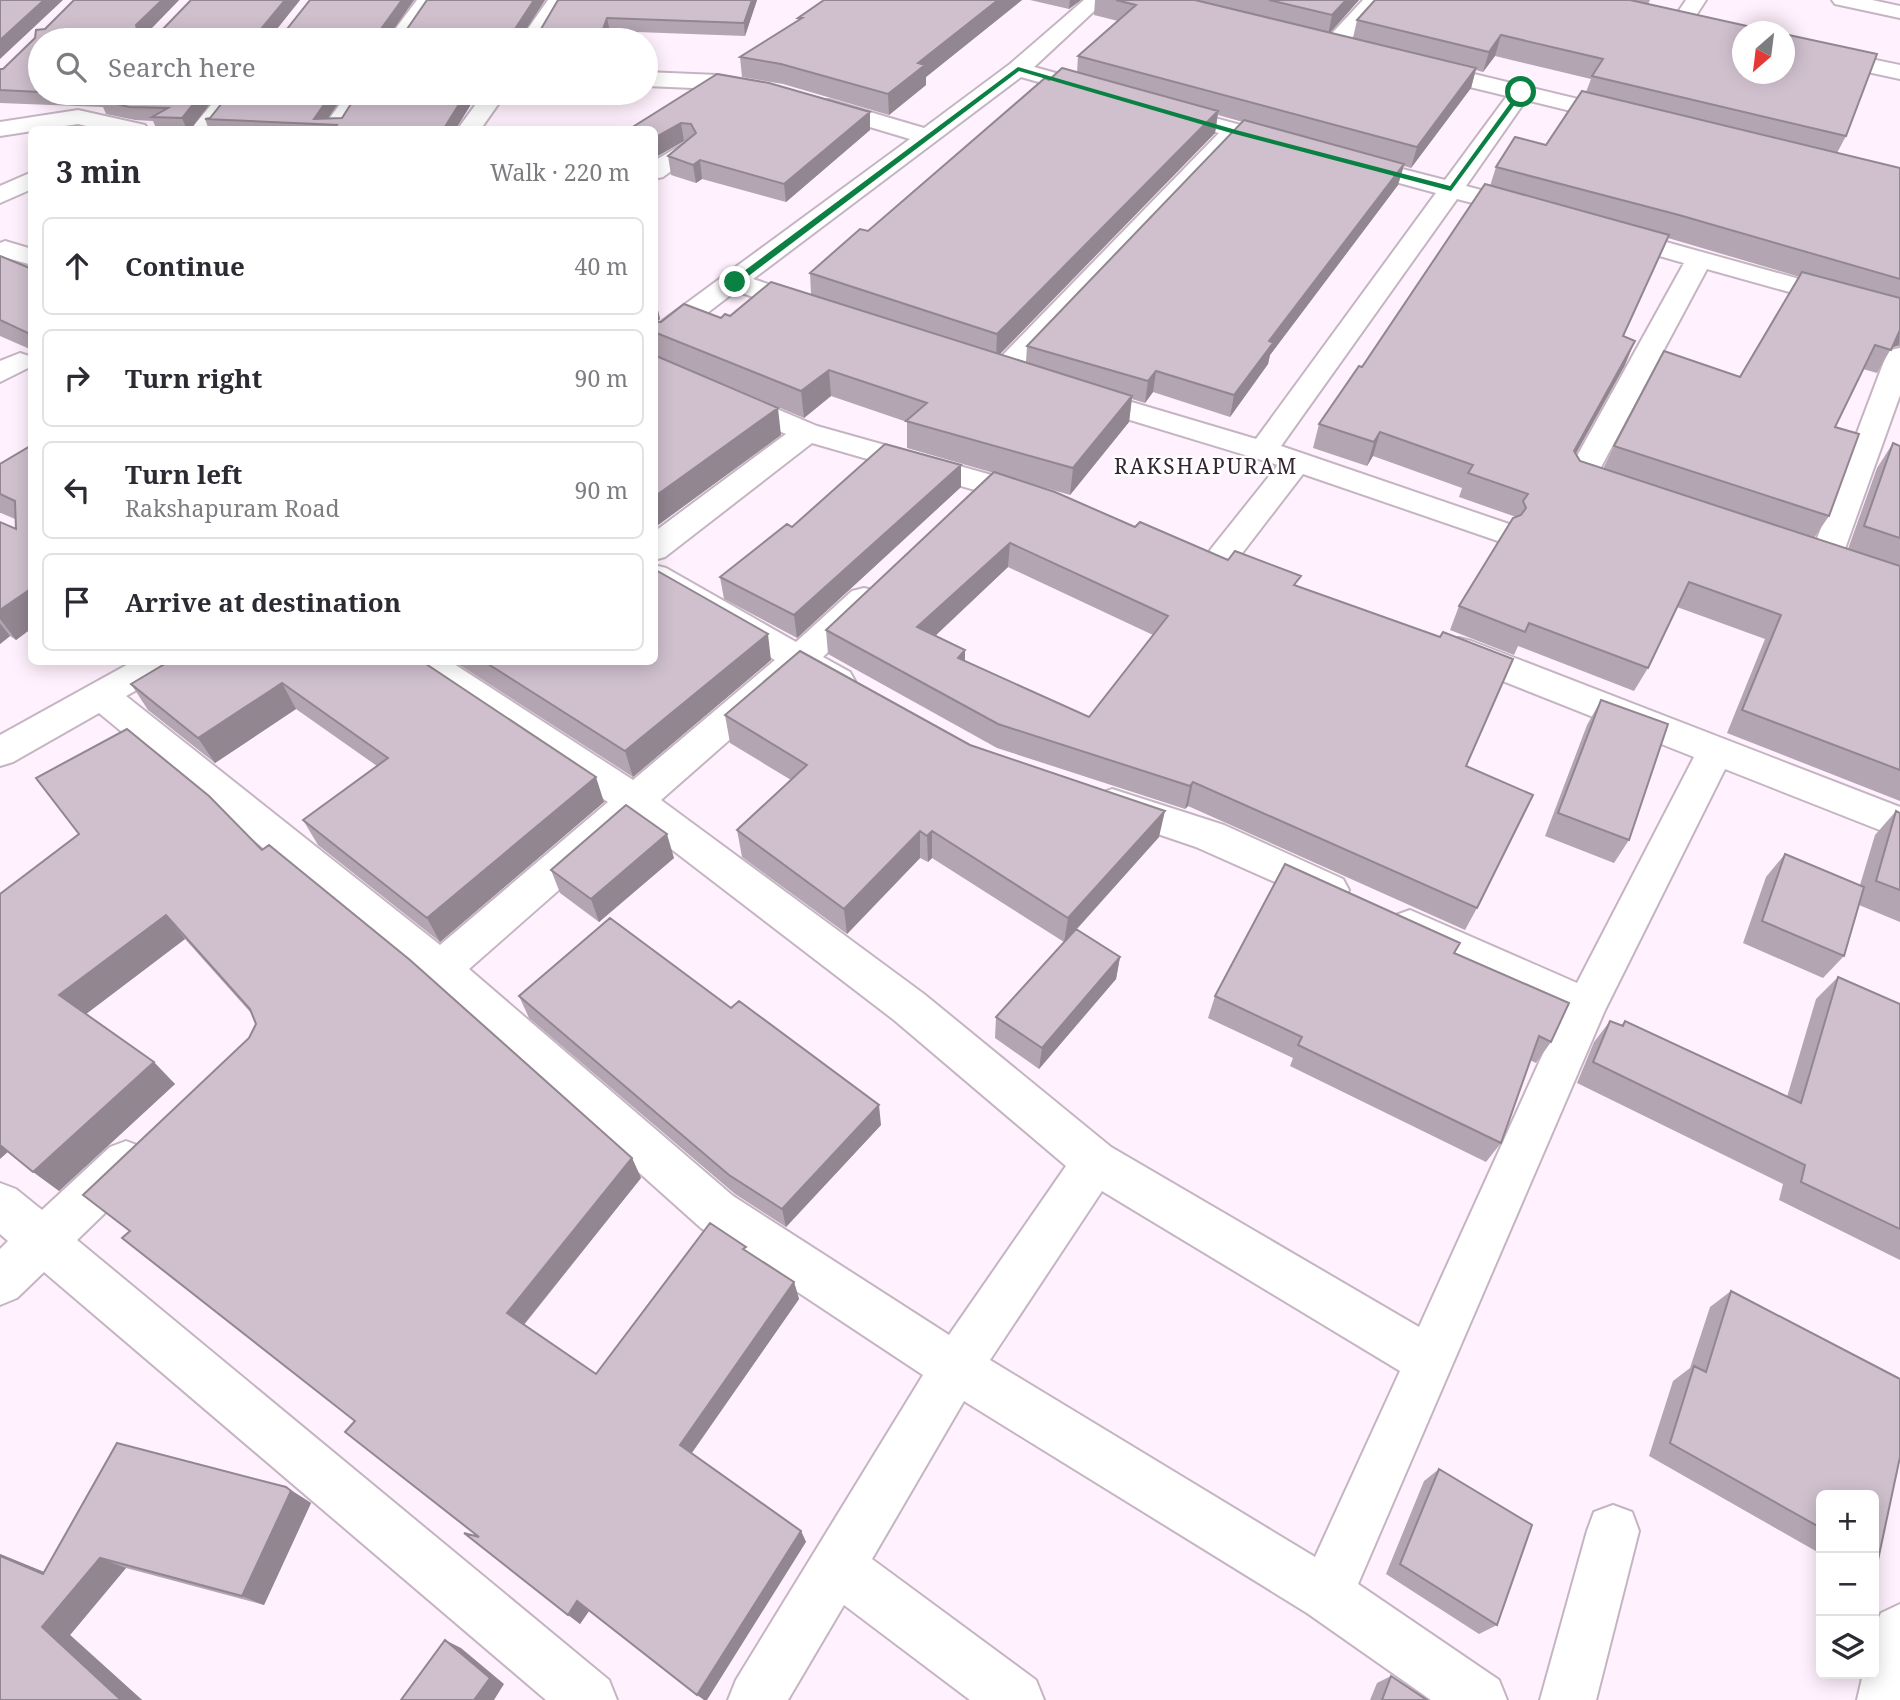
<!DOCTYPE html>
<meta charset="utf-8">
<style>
:root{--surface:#fff;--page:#f2f2f3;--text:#2b2b33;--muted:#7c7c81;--line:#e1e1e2}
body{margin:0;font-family:"Noto Serif",serif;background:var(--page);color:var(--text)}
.controls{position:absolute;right:21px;bottom:21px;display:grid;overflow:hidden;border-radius:10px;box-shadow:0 4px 18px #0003}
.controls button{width:63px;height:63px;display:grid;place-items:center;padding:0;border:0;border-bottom:2px solid var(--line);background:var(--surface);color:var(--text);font:35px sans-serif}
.compass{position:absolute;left:1732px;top:21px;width:63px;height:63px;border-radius:50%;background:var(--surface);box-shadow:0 4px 18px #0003;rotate:208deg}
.stop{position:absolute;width:21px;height:21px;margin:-16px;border:5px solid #0b8043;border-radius:50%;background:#fff}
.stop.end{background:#0b8043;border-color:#fff;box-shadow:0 2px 7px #0008}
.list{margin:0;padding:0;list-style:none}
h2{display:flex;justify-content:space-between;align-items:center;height:91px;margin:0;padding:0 28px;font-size:30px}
h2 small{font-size:23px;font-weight:400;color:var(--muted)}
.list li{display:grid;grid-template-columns:46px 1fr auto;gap:21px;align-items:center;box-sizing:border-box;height:98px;margin:0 14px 14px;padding:0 14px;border:2px solid var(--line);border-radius:10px}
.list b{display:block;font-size:26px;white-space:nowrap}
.list p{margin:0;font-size:23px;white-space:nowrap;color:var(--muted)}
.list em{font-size:23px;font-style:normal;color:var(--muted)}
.icon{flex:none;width:38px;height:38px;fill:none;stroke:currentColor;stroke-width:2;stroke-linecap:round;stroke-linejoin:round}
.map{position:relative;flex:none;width:1900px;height:1700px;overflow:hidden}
.search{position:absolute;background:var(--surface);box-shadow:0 4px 18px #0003;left:28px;top:28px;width:630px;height:77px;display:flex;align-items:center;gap:18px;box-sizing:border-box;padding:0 24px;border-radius:38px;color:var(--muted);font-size:26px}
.panel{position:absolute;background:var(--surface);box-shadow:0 4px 18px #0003;left:28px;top:126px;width:630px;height:539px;border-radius:10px}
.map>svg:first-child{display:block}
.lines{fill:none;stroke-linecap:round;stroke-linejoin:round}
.minor-casing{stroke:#c5b5c3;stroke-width:4}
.minor{fill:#fff;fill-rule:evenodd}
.wall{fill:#b3a5b1;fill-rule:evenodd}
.shaded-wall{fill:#928690}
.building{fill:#d0c0ce;stroke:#928690;stroke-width:2;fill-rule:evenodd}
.route{fill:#0b8043}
.labels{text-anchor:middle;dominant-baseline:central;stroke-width:5;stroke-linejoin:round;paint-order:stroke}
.far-neighbourhood-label{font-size:21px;letter-spacing:2px;fill:#332632;stroke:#fff}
</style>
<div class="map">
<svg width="1900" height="1700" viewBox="0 0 1900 1700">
<rect width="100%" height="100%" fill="#fff1fd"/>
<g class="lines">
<defs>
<path id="minor" d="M417,0H438L409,40H387Z
M548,0H568L542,40H520Z
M1084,0H1106L1034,67L1110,88L1113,93L1110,98L1102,100L1021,77L753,279L819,301L823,307L819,313H799L736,291L664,346L654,348V327L910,139L813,110L810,105L813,100H829L924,128L1010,64Z
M1363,0H1384L1340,52H1324L1321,47L1324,42Z
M1686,0H1706L1688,28H1674L1670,24Z
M1832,0H1872L1900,6V18L1835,4Z
M1784,41L1900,65V79L1784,54Z
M1424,62L1632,112L1635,117L1624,124L1526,100L1466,186L1536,205L1539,210L1536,215L1527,217L1457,199L1281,446L1509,524L1514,531L1509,538L1498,541L1303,474L1233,565L1222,568L1211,565L1206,557L1211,549L1278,465L1071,402L1067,396L1071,390L1081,387L1256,439L1436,193L1344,168L1340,163L1344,158L1352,156L1445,180L1507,96L1416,74L1413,69L1416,64Z
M646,72L717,75L764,84L767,89L756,96L717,89L646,86Z
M221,93H244L214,130H190Z
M348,93H370L344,130H321Z
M484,93H506L480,130H457Z
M1167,105L1292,139L1296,144L1292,149L1284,151L1239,139L1012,378L1002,381L959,366L955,360L959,354L969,352L997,361L1219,133L1159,117L1156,112L1159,107Z
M78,110L145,125L148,130H103L78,124L0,136V122Z
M685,143L693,145L697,150L693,155L663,177L654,179V161Z
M32,172V189L0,203V186Z
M1612,227L1900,307V323L1707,269L1599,471L1630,482L1634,489L1630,496C1613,500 1576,491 1566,476L1684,263L1603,240L1599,235L1603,230Z
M5,241L32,249V265L0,256V243Z
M1900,348V395L1842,557L1837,565L1826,568L1815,565L1810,557L1886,356L1890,350Z
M20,353L32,357L30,367L0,382V361Z
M654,357L817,426L1045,490L1050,497L1045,504L1034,507L812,443L665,557L654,560V532L786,434L654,376Z
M654,565L666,568L796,642L852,591L864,588L876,591L881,599L823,657L850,672L855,681L850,690L838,694L802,676L661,800L924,994L1111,1147L1419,1327L1561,1014L1396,939L1390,927L1396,915L1410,910L1577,983L1694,757L1447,659L1442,650L1447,641L1459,638L1471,641L1900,807V838L1725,769L1605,1010L1358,1584L1499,1680L1507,1700H1431L1307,1613L964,1401L872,1559L1036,1680L1044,1700H970L844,1605L788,1700H728L736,1680L923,1375L701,1228L425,981L99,713L13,762L0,766V735L132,662H176L171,671L126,696L440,945L608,802L414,671L409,662H451L633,780L775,660L654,591ZM636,822L894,1020L1066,1166L949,1335L733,1196L469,969ZM1102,1191L1400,1371L1315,1557L990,1360Z
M1112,789L1224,825L1343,879L1349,890L1343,901L1329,906L1196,847L1099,814L1093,804L1099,794Z
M126,1141L142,1147L149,1162L142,1177L77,1240L609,1680L617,1700H546L44,1272L17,1298L0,1305V1249L8,1241L0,1234V1183L16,1189L42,1210L110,1147Z
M1613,1505L1632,1512L1639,1531L1596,1700H1540L1587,1531L1594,1512Z
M1900,1604V1700H1857L1863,1674H1874V1629L1881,1613Z"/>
</defs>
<use href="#minor" class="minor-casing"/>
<use href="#minor" class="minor"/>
</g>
<path class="wall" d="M74,0H179L151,29H163L191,0H300L277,29H287L310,0H414L394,29H407L545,0L527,29H541L558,0H757L745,36L610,31L606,40H40V93H218L190,130H157L153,121L135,120L106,114L103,107L0,103V69H3Z
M824,0H1022L926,77V85L889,115L783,84L742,77L740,57L798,21V18Z
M1030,0H1081L1069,9Z
M1095,0H1359L1330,33L1353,38L1357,20L1375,0H1650L1648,4L1846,136L1837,153L1900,168V346L1892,347L1877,373L1863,369L1835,427L1829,516L1814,538L1848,549L1877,468L1893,443L1900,446V801L1727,733L1765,639L1677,607L1648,668L1634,691L1518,646L1514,655L1450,630L1459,606L1516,517L1459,497L1462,488L1373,456L1367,466L1313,448L1319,424L1362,367L1490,186L1496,167L1546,145L1586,92L1591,79L1495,56L1483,72L1476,70L1471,88L1411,168L1404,166L1398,185L1270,355L1268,364L1230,417L1153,392L1145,403L1132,399L1129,422L1070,495L1022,481L1135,527L1298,586L1466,766L1477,908L1465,930L1188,806L1185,809L997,748L828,654L826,630L994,473L907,448V422L831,396L804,418L735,389L781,435L654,528V293L660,319L657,322L721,318L811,294L810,273L868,231L1049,80L1077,73L1078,56L1118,21L1094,15ZM1218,115L1243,122L1027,346L1026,362L1000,354L1215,133ZM1668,238L1800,277L1740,377L1614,446L1603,469L1580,461L1576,453L1625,365L1623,337ZM1008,567L1153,635L1089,717L965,661L935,636Z
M717,74L870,112V130L786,202L702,179L696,183L671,175L668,156L687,141H684L654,158V130Z
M345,93L328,118H342L358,93H478L455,130H209L205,119Z
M0,256L32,269V350L0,336Z
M32,445V628L16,640L10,636L0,644V522L16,529L15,519L1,513H0V464Z
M961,465V487L797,638L724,599L720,577Z
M771,660L633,777L455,662H654Z
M423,662L604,802L440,942L318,845L303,820L377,766L296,709L215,763L148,710L131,684Z
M1601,700L1629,840L1614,863L1545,836L1587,725Z
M725,715L970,745L1159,837L1077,929L1120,957L1116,979L1039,1069L995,1038L996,1017L1064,942L932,858L928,862L920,858L847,934L742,857L737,830L791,780L730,743Z
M1896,811L1900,813V922L1859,905L1844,956L1823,978L1743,943L1766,877L1785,854L1860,885L1875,835Z
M262,850L632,1158L641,1178L524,1325L596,1374L748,1252L794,1282L799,1299L692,1453L801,1531L806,1542L589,1611L580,1624L479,1537L355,1421L130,1231L83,1195L249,1038L256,1024L251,1013L185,939L86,1014L175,1084L59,1191L0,894Z
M674,858L599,922L560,893L551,870Z
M1454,953L1551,1042L1536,1063L1530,1060L1501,1143L1486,1162L1290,1066L1293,1058L1208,1018L1215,996Z
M1838,977L1900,1004V1260L1779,1200L1783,1184L1577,1083L1594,1042L1610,1021L1621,1025L1625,1021L1787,1097L1816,999Z
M519,996L731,1008L881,1125L786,1227L735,1194L529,1018Z
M1731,1291L1900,1379V1457L1878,1560L1874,1562V1495H1821V1554L1649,1456L1673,1381L1690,1368L1710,1307Z
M1439,1469L1497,1625L1479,1634L1386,1574L1424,1481Z
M286,1487L311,1503L264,1605L126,1568L70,1635L142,1700H0V1554L44,1572Z
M1391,1676L1427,1700H1370L1377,1683Z"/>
<path class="shaded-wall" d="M44,0H63L0,59V40Z
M162,0H179L142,38L137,29L136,25Z
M285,0H300L268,40L261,29Z
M402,0H414L386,40L381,29Z
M534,0H545L519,40L515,29Z
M752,0H757L745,36L744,23Z
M998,0H1022L926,77V85L889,115L888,94L918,63Z
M1070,0H1081L1069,9Z
M1346,0H1359L1328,35L1332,15Z
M607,18L610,31L606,40H599Z
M1501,35L1495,56L1483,72L1489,52Z
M1476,68L1471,88L1411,168L1417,147Z
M202,93H218L190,130H187L182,118Z
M332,93H345L324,124L314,119Z
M466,93H478L455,130H443Z
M1218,111L1215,133L996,358L997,334Z
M870,112V130L786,202L784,184Z
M681,123L684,141L654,158V138Z
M700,160L702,179L696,183L693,165Z
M1404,164L1398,185L1270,355L1268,364L1230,417L1234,395L1269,341Z
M654,293L660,319L654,324Z
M1900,329L1899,345L1888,349Z
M1635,341L1625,365L1564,475L1574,451Z
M829,370L831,396L804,418L801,391Z
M1156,371L1153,392L1145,403L1148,381Z
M1132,396L1129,422L1070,495L1073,468Z
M778,408L781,435L654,528V497Z
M1380,432L1373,456L1367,466L1374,442Z
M961,465V487L797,638L794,615Z
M1010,543L1008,567L918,652L917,627Z
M32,588V628L16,640L0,619V610Z
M0,623L10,636L0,644Z
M768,634L771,660L633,777L625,751Z
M965,650V674L958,658Z
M282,683L296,709L215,763L198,738Z
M596,777L604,802L440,942L427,918Z
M1193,782L1188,806L1185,809L1190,786Z
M1165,811L1159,837L1064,943L1068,918Z
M920,831V858L847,934L844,909Z
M932,831V858L928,862L927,836Z
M667,834L674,858L599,922L591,899Z
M166,915L185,939L82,1017L59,995Z
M1120,957L1116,979L1039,1069L1042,1048Z
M154,1062L175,1084L59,1191L33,1172Z
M879,1105L881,1125L786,1227L782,1209Z
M0,1144L9,1151L0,1159Z
M632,1158L641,1178L520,1329L507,1313Z
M794,1282L799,1299L688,1458L680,1445Z
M286,1487L311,1503L264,1605L242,1596Z
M801,1531L806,1542L707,1700H704L697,1695Z
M0,1554L71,1583L43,1574L0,1556Z
M100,1558L126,1568L70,1635L142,1700H121L42,1627Z
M577,1601L589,1611L580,1624L568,1615Z
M445,1640L461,1648L504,1684L494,1700H474Z"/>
<path class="building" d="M0,0H44L0,40Z
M74,0H162L136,25L137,29H163L191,0H285L261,29H287L310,0H402L381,29H407L427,0H534L515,29H541L558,0H752L744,23L607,18L599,40H40V92L0,90V69H3L35,38L36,30L45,29Z
M824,0H998L918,63L925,65L888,94L781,64L740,57L802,18H798Z
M1116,0H1195L1476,68L1417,147L1078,56L1136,5Z
M1269,0H1346L1332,15Z
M1375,0H1630L1774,32H1742V74H1784V34L1877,54L1846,136L1592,76L1603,59L1501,35L1489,52L1357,20Z
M1062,68L1218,111L997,334L810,273L860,229L868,231L1045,78L1049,80Z
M717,74L769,83L870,112L784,184L700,160L693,165L668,156L696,133L691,124L681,123L654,138V130H628Z
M1582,91L1900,168V279L1679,215L1496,167L1515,137L1546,145Z
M74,93H202L182,118L152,117L168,108L129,107L100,100L106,94Z
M230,93H332L314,119L342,118L358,93H466L443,130H334L337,125L205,119L210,118Z
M1244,120L1404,164L1269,341L1273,343L1234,395L1156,371L1148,381L1027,346Z
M1485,184L1669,235L1623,336L1635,341L1574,451L1580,461L1900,566V770L1742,710L1781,615L1689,582L1648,668L1529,623L1525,632L1459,606L1513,518L1521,515L1526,508L1523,501L1528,494L1468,473L1473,465L1380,432L1374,442L1319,424L1359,366L1362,367Z
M0,256L32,269V335L0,320Z
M1802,272L1900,298V330L1891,350L1875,345L1835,427L1859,434L1829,516L1614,446L1664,351L1740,377Z
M771,282L1132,396L1073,468L906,421L927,403L829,370L801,391L654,332V322H661L684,304L721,318L725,314L730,316Z
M654,355L778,408L654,497Z
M1893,443L1900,446V538L1864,526Z
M885,444L961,465L794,615L720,577L787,524L792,527Z
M32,445V588L0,610V522L16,529L15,501L0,494V464Z
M994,472L1055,492L1135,527L1140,522L1228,560L1235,551L1301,576L1294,585L1440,637L1443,632L1513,659L1466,766L1533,795L1477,908L1193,782L1190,786L998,724L826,630ZM1010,543L1168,616L1089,717L958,658L965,650L917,627Z
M654,569L768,634L625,751L485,662H654Z
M800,651L970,745L1165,811L1068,918L932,831L927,836L920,831L844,909L737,830L807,765L725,715Z
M168,662H423L596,777L427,918L303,820L388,758L282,683L198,738L131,684Z
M1601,700L1668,724L1629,840L1558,813Z
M127,729L209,796L262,850L269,845L410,960L632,1158L507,1313L596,1374L710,1223L746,1247L743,1249L794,1282L680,1445L801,1531L697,1695L577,1601L568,1615L464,1533L479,1537L345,1432L355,1421L122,1238L130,1231L83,1195L249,1038L256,1024L250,1009L166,915L59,995L154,1062L33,1172L0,1145V894L79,834L36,778Z
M626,805L667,834L591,899L551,870Z
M1896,811L1900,813V890L1876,881Z
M1785,854L1864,887L1844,956L1762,921Z
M1285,864L1460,943L1454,953L1569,1003L1551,1042L1539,1036L1501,1143L1298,1045L1302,1037L1215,996Z
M610,918L731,1008L739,1001L879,1105L782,1209L729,1175L519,996Z
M1076,929L1120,957L1042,1048L996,1017Z
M1838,977L1900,1004V1229L1801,1182L1805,1165L1593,1062L1610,1021L1623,1026L1625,1021L1801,1103Z
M1731,1291L1900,1379V1457L1878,1560L1874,1558V1495H1821V1528L1670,1443L1694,1366L1706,1372Z
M117,1443L286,1487L291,1491L242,1596L100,1558L42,1627L121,1700H0V1556L43,1574Z
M1439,1469L1532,1525L1497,1625L1400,1564Z
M445,1640L490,1678L474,1700H401Z
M1391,1676L1427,1700H1382Z"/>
<path class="route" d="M1018,67L1236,130L1450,186L1519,91L1524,92L1451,191L1231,133L1019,71L738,284H732V280Z"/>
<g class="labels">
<g class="far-neighbourhood-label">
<text x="1206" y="466">RAKSHAPURAM</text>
</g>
</g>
</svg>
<div class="controls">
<button>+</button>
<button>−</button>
<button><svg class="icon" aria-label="layers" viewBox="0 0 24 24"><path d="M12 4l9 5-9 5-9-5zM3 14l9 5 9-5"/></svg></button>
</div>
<svg class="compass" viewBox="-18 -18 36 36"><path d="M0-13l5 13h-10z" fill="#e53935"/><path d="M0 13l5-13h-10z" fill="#7c7c81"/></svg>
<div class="stop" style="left:1521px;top:92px"></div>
<div class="stop end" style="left:735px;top:282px"></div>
<div class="search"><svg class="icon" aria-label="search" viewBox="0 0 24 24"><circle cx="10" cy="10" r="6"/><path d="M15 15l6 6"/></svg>Search here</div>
<section class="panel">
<h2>3 min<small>Walk · 220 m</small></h2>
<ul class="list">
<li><svg class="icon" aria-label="ahead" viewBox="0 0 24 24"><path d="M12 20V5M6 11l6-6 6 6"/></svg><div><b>Continue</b></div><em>40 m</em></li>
<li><svg class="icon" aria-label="right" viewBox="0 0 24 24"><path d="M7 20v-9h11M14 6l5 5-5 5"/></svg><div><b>Turn right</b></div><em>90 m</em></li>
<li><svg class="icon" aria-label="left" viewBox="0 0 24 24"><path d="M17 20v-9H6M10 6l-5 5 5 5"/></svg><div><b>Turn left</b><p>Rakshapuram Road</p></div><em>90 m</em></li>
<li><svg class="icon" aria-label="arrive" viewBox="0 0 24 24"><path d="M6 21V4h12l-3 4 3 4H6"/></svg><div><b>Arrive at destination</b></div></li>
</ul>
</section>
</div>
